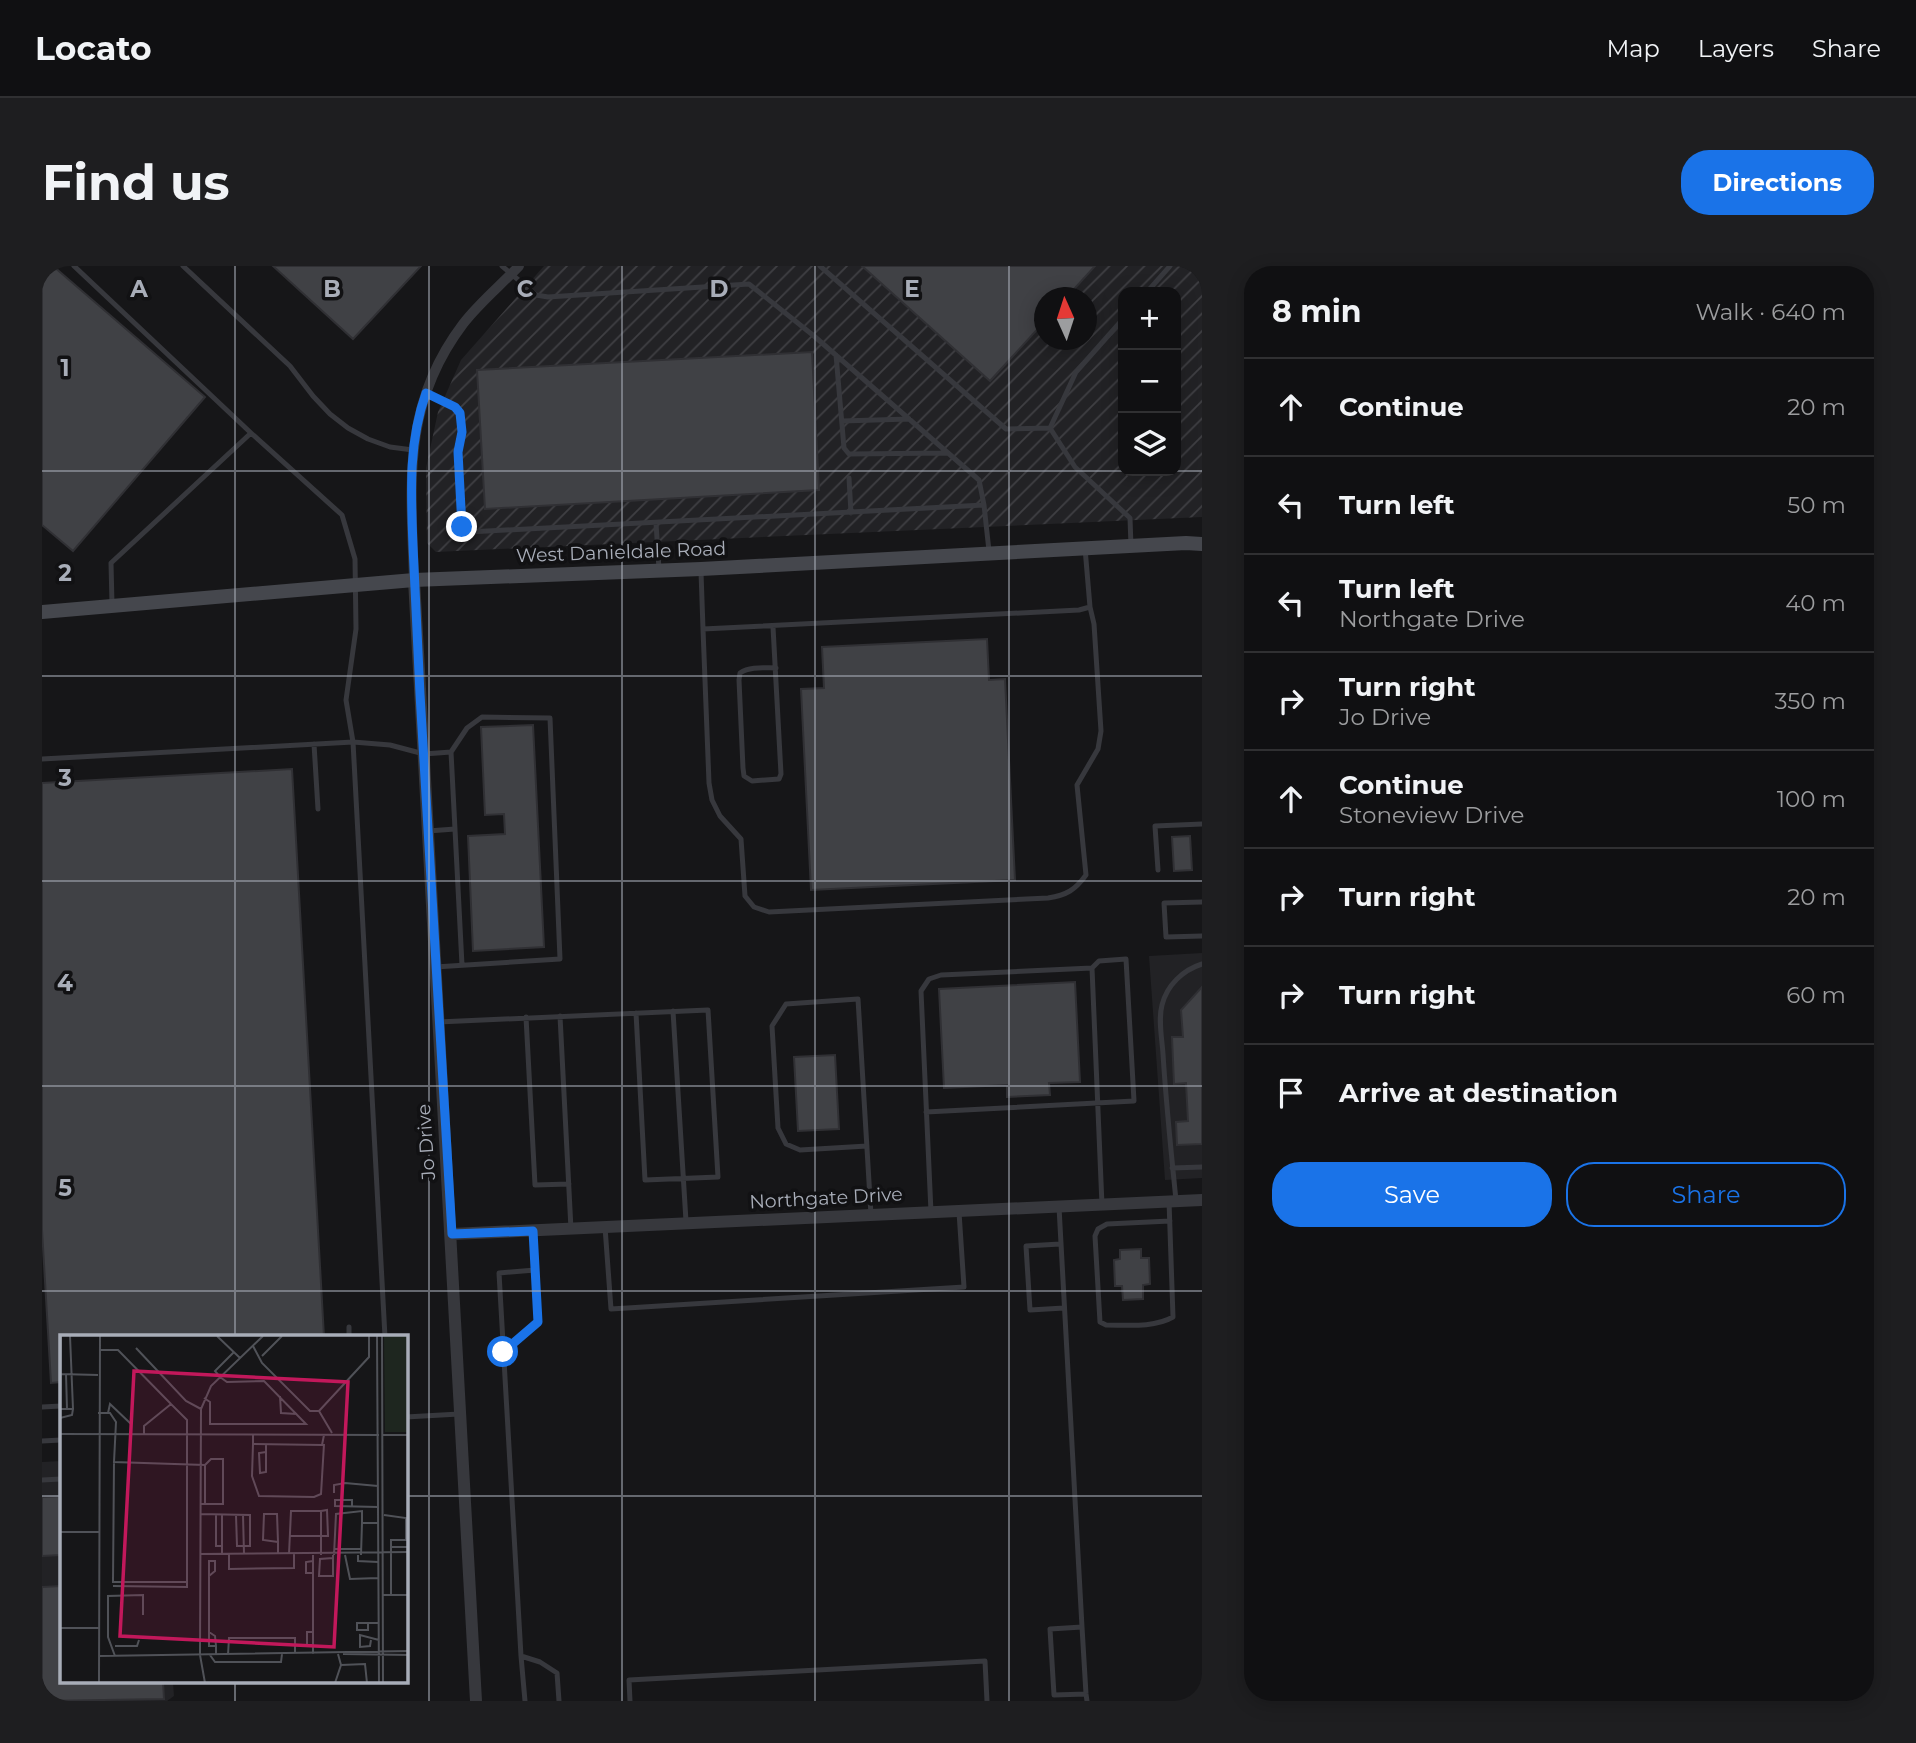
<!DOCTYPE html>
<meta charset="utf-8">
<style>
:root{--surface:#101012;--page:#1e1e20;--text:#f1f3f6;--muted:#9c9d9f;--line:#303032;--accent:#1a73e8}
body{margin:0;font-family:Montserrat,sans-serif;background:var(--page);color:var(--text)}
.controls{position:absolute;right:21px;top:21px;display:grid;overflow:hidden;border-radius:14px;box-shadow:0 4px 18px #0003}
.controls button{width:63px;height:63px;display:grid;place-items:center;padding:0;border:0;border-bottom:2px solid var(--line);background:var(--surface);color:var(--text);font:35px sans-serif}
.compass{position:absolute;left:992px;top:21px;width:63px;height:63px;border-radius:50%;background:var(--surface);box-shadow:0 4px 18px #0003;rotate:357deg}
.stop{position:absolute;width:21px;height:21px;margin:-16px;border:5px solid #1a73e8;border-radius:50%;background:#fff}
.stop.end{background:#1a73e8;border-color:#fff;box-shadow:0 2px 7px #0008}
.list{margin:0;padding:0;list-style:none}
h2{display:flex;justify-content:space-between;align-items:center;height:91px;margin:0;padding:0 28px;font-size:30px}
h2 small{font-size:23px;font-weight:400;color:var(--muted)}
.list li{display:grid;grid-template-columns:46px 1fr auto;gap:21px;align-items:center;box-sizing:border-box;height:98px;padding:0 28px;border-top:2px solid var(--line)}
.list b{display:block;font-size:26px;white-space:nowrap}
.list p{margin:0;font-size:23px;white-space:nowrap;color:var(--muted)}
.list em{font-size:23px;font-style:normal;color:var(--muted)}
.actions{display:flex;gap:14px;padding:21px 28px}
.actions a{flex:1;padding:16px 0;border:2px solid var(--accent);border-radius:28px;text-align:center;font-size:24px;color:var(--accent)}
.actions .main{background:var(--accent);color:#fff}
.icon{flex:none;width:38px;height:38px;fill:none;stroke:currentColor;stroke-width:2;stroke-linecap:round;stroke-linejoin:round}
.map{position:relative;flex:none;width:1160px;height:1435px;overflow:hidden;border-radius:28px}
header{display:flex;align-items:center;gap:42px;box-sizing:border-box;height:98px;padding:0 35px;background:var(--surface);border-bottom:2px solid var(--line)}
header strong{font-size:33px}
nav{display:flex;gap:38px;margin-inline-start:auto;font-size:24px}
.intro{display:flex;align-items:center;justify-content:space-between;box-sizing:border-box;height:168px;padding:0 42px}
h1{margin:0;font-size:49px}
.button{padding:18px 32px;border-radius:28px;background:var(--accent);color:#fff;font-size:24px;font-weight:700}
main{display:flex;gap:42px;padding:0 42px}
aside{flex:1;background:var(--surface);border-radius:28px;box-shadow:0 4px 18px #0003}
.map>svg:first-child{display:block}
.built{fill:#222225}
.industrial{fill:url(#industrial-furrows);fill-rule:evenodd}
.building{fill:#404145;stroke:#303034;stroke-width:2}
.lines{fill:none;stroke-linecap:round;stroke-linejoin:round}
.service{stroke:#37383d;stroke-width:5}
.minor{stroke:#37383d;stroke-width:10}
.tertiary{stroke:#37383d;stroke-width:12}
.secondary{stroke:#45474d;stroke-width:14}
.route{stroke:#1a73e8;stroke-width:9}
.grid{fill:none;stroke:#a8adb8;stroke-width:2;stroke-opacity:0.55}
.labels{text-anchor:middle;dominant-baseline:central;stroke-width:7;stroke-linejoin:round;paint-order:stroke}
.street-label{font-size:19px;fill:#a8adb8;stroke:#111113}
.inset-road{fill:none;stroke:#505258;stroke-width:2}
.view{fill:#c2185b;fill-opacity:0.15;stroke:#c2185b;stroke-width:3.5}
.inset-edge{fill:none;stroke:#a8adb8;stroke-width:3.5}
.grid-label{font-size:23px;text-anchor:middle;font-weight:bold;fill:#a8adb8;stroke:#111113;stroke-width:7;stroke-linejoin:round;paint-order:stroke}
</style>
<header>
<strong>Locato</strong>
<nav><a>Map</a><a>Layers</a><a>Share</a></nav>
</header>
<div class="intro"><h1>Find us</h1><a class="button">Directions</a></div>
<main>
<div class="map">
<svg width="1160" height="1435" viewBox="0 0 1160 1435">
<defs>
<pattern id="industrial-furrows" width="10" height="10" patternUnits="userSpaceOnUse" patternTransform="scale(1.75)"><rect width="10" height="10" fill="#222225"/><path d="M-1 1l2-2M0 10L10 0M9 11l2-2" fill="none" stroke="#3f3f43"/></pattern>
</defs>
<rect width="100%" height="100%" fill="#161618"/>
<path class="built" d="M1160,687V912L1123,914L1107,690Z
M19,1195V1416H131L132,1430L125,1435H0V1196Z"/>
<path class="industrial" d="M502,0H1160V251L394,286L385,277L384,202L396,146L419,94ZM1081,26H1134V205H1081ZM1002,32H1044V74H1002Z"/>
<path class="building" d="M0,0H11L163,131L31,285L0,259Z
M231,0H379L311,73Z
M820,0H1053L1024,32H1003V55L948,115Z
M770,86L777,224L443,243L435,104Z
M945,373L947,414L963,413L973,614L769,624L759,423L782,422L780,381Z
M491,459L502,681L431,685L426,570L463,568L462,548L443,549L439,461Z
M250,503L282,1071H19V1116L9,1117L0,964V517Z
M1148,570L1150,604L1132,605L1130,571Z
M1033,716L1038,816L1007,817L1008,829L965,831V819L902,822L897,723Z
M1160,721V878L1135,879L1134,856L1146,855L1144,817L1132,818L1130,771H1141L1139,744Z
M793,789L797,863L756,865L752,791Z
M1099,983V992H1107L1108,1018L1101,1019V1033L1081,1034L1080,1020H1073L1072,994L1078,993V984Z
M19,1230V1289L0,1290V1231Z
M19,1320V1416H121L122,1433L0,1435V1321Z"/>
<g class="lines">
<path class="service" d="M32,0L209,167
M141,0L248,100L271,130L288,148L306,162L326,173L348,181L371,184
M778,0L964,163L1008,162L1033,201L1088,252L1089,280
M1105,26L1128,0
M794,89L802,182L807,188L906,187
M384,127L413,141L418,147L420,166L416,186L420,261L427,266L942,239L937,214L772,70L707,18L506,31L494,29L460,0
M800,155L867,153
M1008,162L1034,106L1081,53
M807,212L809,247
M942,239L947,285
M614,257L617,303
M659,306L661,363L1037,344L1048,341L1043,282
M70,338L69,297L209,167L300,249L313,293L314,363L304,434L311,476L343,1071
M731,361L739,508L737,513L710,515L702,510L701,502L697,414L698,407C708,400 722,402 734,402
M661,363L667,517L670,534L678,550L699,573L703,630L712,641L727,646L1006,632C1025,629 1033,624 1044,609L1035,519L1056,483L1059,465L1052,358L1048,341
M272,478L276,543
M0,493L311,476L348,479L382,488L409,486
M386,565L413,563
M1116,604L1113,560L1160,558
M1160,636L1122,637L1124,671L1160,670
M393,701L518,693L508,452L440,451L425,462L409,486L420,699
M631,745L644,955
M518,750L529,963
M484,751L493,919L527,918
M396,756L666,744L676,911L603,914L594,747
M884,846L1092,835L1084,693L1057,695L1050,702
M825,880L758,884L744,878L736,862L730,760L744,738L816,733L829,949
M1130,902L1160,901
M1134,934C1129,885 1124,837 1121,788C1120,772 1116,754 1120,739C1125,719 1141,704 1160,698
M1127,935L1131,1051C1112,1062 1085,1059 1064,1059L1058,1056L1053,970L1056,963L1065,958L1128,955
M1017,941L1040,1361
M889,946L879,725L887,713L899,709L1050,702L1060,939
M563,961L569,1043L922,1021L917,946
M491,966L493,1004
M1018,978L984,980L988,1044L1022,1042
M307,1061V1071
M461,1086L496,1057L493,1004L457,1007L479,1390
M0,1141L19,1140
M364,1151L417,1148
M0,1175L19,1174
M0,1214L19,1213
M1044,1428L1012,1429L1008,1363L1040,1361L1044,1428L1045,1435
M483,1435L479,1390L498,1396L515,1407L517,1435
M588,1435L587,1414L943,1395L945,1435"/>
<path class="minor" d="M372,314C369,218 359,140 421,58C437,37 459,19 477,0"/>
<path class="tertiary" d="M372,314L434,1435
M410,968L1160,934"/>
<path class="secondary" d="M0,346L372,314L659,303L1144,277L1160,278"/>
</g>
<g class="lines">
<path class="route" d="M420,261L416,186L420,166L418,147L413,141L384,127C366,177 369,228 371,280C373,329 376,378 378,428C388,608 398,788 410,968L491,965L496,1056L461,1086"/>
</g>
<path class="grid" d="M193,0V1071M387,0V1435M580,0V1435M773,0V1435M967,0V1435M0,205H1160M0,410H1160M0,615H1160M0,820H1160M0,1025H1160M0,1230H19M364,1230H1160M193,1416V1435"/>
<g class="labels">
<g class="street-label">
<text transform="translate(579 286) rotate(-2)">West Danieldale Road</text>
<text transform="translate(384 876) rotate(-94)">Jo Drive</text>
<text transform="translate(784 932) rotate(-3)">Northgate Drive</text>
</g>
</g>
<g transform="translate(18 1069)">
<rect width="348" height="348" fill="#161618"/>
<path d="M324,1H348V97H325Z" fill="#1e261f"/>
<path class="inset-road" d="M1,1L0,74H13M157,1L180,23M317,1L319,348M322,1L323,348M193,11L202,28L250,76H259L272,98M76,13L126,66L141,74M40,15H58L111,69M202,21L222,1M0,39L38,40M6,39L7,74M220,61L221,78L237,79M144,63L150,67V89H246L204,46L167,47L160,42L155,36L174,17M259,76L309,22V1M38,78H50L56,87L54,127L145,130M48,78L50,69L71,89M0,83L12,80L13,74L10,1M0,99L319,100M193,100V109L262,110L264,100M322,100H349M193,109L192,141L199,161L254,162L261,159L264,109M206,110V137L200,138L199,118L206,117M54,127L53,247H127V85L111,69L84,91V100M274,158V150L285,148L318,151M140,169H163V124H151L145,130V169M292,171V165H275V171L318,172M140,179L190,180V211H184M156,179V211H162M176,180L177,211H184M183,180L184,219M324,180L346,183V205H331V212M0,197H39M229,201H268L267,175L261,176M218,207L203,205L204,179H217L218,207V219M274,214H301M140,219L349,217M162,219V179M169,219V234L234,233V219M229,219L231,176H261V220M253,220V297M273,220V241H259L260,224L273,223M274,220L276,179L302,176V188M285,220L290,244L318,243M298,220V226L318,227M301,220L302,188H318M253,226L246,227V238H253M149,241L155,236V226H149V297M53,251L127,252V247M323,260H349M331,260V212H349M308,288V295H297V288H319M0,293H40M311,305L310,311L300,312V300L319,305M253,310H247V297H253V319M55,311H77L79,305M156,311H149V297L155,301L156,311V320M283,319L349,320M150,320L155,327H221L222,319M168,320L169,303H235V319M39,321L349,316M55,321L48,302V261L83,260V280M281,330L305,329L307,348M39,348L40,1M145,348L140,320L141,74L151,51L203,1M275,348L281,330L278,319"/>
<path class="view" d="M74,36L288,47L274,312L60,301Z"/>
<rect width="348" height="348" class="inset-edge"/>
</g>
<g class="grid-label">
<text x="97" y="31">A</text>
<text x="290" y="31">B</text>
<text x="483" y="31">C</text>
<text x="677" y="31">D</text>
<text x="870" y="31">E</text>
<text x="23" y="110">1</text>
<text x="23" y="315">2</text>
<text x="23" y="520">3</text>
<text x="23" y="725">4</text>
<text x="23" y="930">5</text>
</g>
</svg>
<div class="controls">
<button>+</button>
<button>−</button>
<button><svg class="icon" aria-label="layers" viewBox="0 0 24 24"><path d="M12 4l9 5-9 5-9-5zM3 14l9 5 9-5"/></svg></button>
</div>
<svg class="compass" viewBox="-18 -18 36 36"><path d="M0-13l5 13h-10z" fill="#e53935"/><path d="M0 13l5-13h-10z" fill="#9c9d9f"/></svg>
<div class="stop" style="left:461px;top:1086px"></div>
<div class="stop end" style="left:420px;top:261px"></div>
</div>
<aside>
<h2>8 min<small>Walk · 640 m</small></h2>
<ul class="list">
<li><svg class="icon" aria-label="ahead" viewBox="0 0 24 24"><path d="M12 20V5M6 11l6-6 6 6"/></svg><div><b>Continue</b></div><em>20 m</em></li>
<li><svg class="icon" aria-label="left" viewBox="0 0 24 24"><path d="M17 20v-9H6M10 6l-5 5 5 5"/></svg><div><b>Turn left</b></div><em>50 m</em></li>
<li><svg class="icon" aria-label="left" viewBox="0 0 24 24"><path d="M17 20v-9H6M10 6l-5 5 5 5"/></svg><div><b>Turn left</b><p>Northgate Drive</p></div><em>40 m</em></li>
<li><svg class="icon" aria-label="right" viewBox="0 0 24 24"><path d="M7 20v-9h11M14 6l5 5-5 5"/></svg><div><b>Turn right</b><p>Jo Drive</p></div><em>350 m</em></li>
<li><svg class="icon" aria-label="ahead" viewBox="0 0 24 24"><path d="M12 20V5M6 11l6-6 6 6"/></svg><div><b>Continue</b><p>Stoneview Drive</p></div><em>100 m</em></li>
<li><svg class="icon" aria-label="right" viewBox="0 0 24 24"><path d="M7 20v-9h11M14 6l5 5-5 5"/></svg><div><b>Turn right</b></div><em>20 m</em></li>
<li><svg class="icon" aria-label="right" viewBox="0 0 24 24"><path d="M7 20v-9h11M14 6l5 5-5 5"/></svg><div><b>Turn right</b></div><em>60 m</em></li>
<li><svg class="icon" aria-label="arrive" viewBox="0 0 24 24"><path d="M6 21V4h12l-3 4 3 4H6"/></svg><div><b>Arrive at destination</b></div></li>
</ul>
<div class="actions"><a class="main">Save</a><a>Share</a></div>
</aside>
</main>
